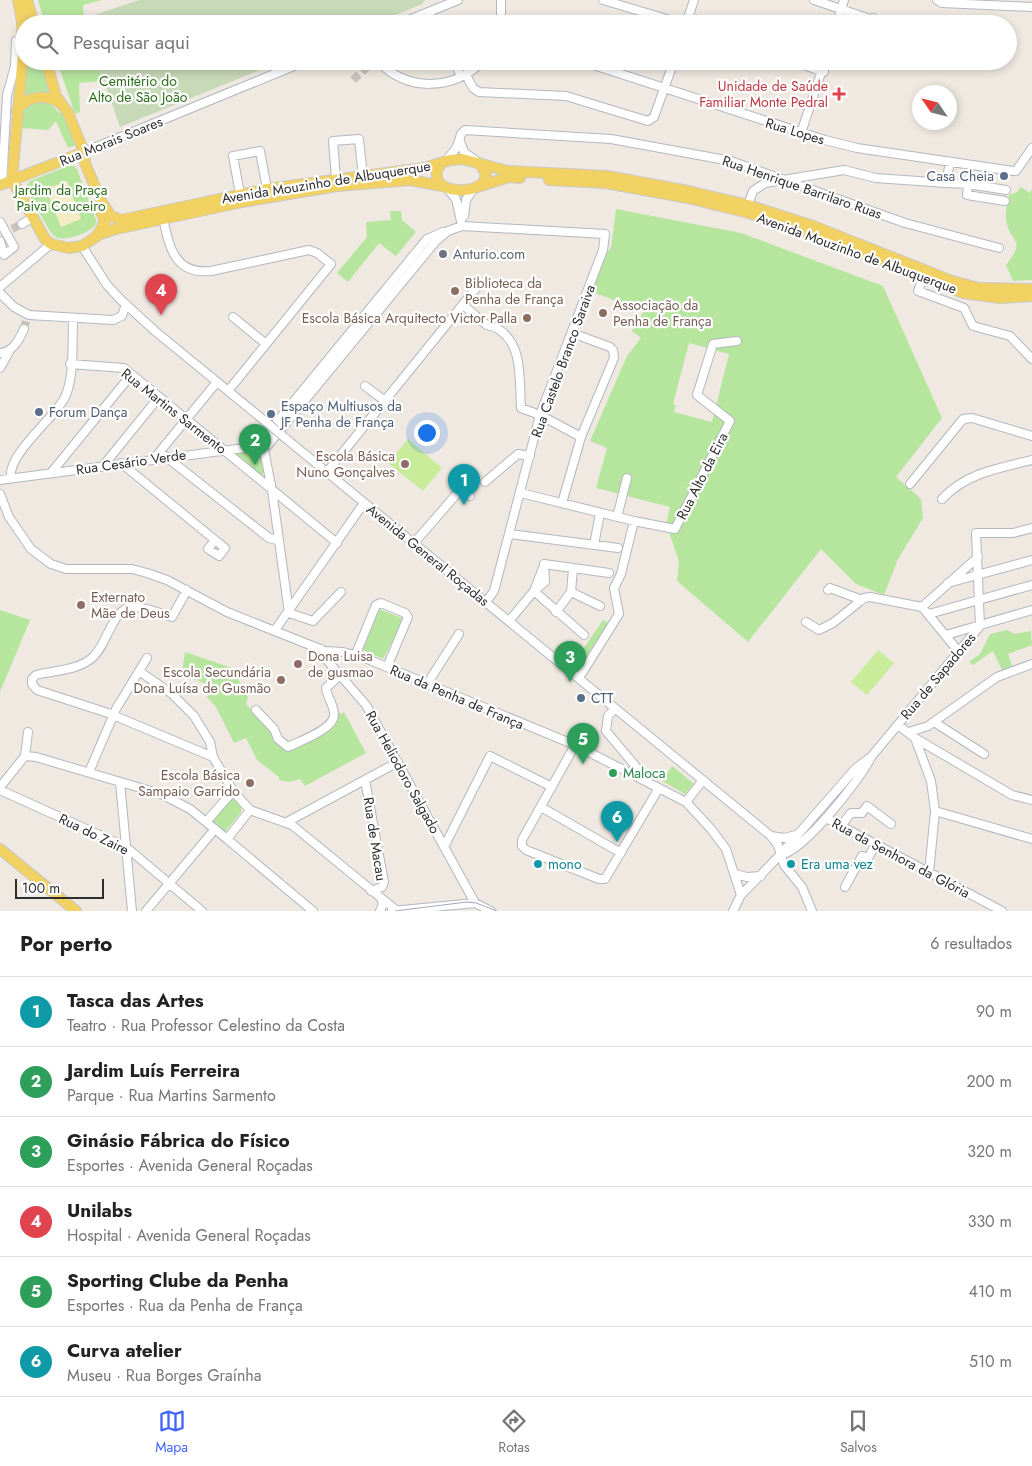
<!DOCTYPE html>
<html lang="pt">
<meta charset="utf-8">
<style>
:root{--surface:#fff;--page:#f6f6f6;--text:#222;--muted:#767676;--line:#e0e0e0;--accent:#4264fb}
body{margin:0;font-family:Jost,sans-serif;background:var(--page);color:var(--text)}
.compass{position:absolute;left:912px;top:85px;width:45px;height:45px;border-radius:50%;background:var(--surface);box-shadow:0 2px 8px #0003;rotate:305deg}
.scale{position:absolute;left:15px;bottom:12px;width:89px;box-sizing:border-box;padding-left:5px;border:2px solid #2e2e2e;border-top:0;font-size:14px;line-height:18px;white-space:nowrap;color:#2e2e2e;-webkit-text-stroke:4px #fff;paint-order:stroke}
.you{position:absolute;left:426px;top:432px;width:18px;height:18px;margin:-12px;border:4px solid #fff;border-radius:50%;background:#1a73e8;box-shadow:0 0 0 8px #1a73e833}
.badge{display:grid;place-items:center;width:32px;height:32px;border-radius:50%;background:var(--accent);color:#fff;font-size:16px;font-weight:700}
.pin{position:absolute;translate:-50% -41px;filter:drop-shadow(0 1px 2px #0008)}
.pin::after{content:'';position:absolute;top:26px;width:18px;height:15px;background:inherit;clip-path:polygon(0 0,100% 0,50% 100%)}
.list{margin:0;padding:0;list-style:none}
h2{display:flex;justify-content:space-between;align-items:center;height:65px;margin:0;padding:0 20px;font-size:21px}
h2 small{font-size:16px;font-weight:400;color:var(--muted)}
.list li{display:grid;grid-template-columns:32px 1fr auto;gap:15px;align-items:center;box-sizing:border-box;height:70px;padding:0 20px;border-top:1px solid var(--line)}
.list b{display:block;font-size:19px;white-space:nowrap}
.list p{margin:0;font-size:16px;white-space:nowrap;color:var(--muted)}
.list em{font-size:16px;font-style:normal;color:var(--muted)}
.icon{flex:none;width:28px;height:28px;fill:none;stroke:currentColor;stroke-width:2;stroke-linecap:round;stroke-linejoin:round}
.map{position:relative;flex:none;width:1032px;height:911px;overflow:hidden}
.search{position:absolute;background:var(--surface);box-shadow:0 2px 8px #0003;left:15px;right:15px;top:15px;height:55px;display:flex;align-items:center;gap:12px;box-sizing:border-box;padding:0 18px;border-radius:28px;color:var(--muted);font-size:19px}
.sheet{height:485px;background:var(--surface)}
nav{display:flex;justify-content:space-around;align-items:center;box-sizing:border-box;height:70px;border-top:1px solid var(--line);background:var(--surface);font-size:14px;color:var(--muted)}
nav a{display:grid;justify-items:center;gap:2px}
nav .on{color:var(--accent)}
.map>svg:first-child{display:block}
.green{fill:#b6e59e;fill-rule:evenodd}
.sand{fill:#f3ecc5}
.cemetery{fill:#c8d9b8}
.pitch{fill:#c9ec9a}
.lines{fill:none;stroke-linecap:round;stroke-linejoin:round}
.minor-tunnel{stroke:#c8c4bd;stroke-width:8;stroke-dasharray:8 4;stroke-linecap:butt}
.minor-casing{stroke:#b4b7c1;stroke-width:10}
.major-casing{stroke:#c9c9c9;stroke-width:12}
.minor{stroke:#fff;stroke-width:8}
.major{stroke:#f2d163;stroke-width:10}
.tram{stroke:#a3a6b8;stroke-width:1}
.minor-bridge-casing{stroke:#b4b7c1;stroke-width:10;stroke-linecap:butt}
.minor-bridge{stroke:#fff;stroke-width:8}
.health-dot{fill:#e0444e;stroke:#fff;stroke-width:2}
.service-dot{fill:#5c6f8a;stroke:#fff;stroke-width:2}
.worship-dot{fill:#6b7280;stroke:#fff;stroke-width:2}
.education-dot{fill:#8d6e63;stroke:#fff;stroke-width:2}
.leisure-dot{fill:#2e9e5b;stroke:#fff;stroke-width:2}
.culture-dot{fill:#0f9aa8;stroke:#fff;stroke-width:2}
.labels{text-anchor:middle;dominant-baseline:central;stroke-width:4.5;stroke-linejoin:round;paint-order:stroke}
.park-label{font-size:14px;fill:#2c6e1b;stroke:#fff}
.health-label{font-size:14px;fill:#be3a42;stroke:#fff;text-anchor:end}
.street-label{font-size:14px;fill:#2e2e2e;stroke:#fff}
.service-label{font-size:14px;fill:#4e5e75;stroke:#fff;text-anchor:start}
.worship-label{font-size:14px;fill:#5b616d;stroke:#fff;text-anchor:start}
.education-label{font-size:14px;fill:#785e54;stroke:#fff;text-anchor:start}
.leisure-label{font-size:14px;fill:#27864d;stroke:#fff;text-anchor:start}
.culture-label{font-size:14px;fill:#0d838f;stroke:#fff;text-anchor:start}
</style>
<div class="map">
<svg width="1032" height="911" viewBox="0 0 1032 911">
<rect width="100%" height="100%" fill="#efe9e1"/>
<path class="green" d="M38,0H102L83,5L84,24H45Z
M28,61H40L50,94L36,92L23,97Z
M57,61H97L104,81L79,83L80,112L75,114Z
M36,101C46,102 53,104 59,113L64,112L78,144L68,148L56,121L48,130L20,128L24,109Z
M68,166H74L77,169L97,223C88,234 71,240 57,238L51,233L25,188L30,181Z
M1021,187L1030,193L1032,189V280L1013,281L1006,265C1028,237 1009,244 1006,219C1005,211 1008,202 1009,195L1017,192Z
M616,209L741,233L883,286L942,418L896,477L921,499L923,518L898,559L884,595L856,584L821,549L748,642L677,581L679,561L666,524L670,507L596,488L607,448L590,441L627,356L641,338L632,331L644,311L592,292L607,252L611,248ZM689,343L729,354L712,422L674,412L676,405L673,404Z
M390,211H401L402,220L416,232L396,256L379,243L348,282L337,273L367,237L366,222L391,220Z
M260,448L264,472L262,476L235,455L236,452Z
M379,609L402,618L401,625L383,659L363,650Z
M0,610L30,620L0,692Z
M603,620L609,623L580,665L575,661Z
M1007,630L1015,634L1031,631L1032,645L1008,654L1012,666L1002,670L993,651L973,665L969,662L980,654L990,634Z
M185,652L232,668L248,697L246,704L276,736L273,740L285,751C301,743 339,731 337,711L341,714L344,712L366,753L305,786L300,779L289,782L279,780V777L257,760L246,738L234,743L216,707L207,697L211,686L182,674Z
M672,766L694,784L685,794L662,781Z
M230,799H234L241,807V812L225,832L213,822L214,819Z"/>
<path class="sand" d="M67,181L81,219L61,227L46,189Z"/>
<path class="cemetery" d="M139,0H425L422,4L374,24H84L82,19Z
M97,61H282L120,127Z"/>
<path class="pitch" d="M408,439L442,468L423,491L388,463Z
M878,650L894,663L867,695L851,682Z"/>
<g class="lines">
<path class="minor-tunnel" d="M353,80L374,61
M12,229L22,224
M24,329L26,321"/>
<defs>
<path id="minor" d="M501,0V24
M603,0L683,24
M814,0L873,20V18
M937,0L942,3L1032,7
M432,18L435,24
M399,24L458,0
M686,24L694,0
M837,24L844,0
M378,61C407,92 453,91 483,61
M454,61L459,72
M581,61L825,140L857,148L1013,171H1016L1032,148
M792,61L824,72
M466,75L473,88L479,92L566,96L648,121L654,117L674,61
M801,133L825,61
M460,141L464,152L475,160
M84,152L306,61
M445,162L457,147L461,134L465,130L611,139L731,161L905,223L999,248
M336,179L333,141L359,139L363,177
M946,183L968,184L1006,190
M2,184L7,95L15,66L16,41
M968,184L967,195L1005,201
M446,187L456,199L462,226
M240,194L233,156L260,151L267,189
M748,205L753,191L765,183L844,170L876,178L946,183L950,162
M464,216L466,200L474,188
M163,218C169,246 174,275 211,271L309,250L317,253L331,264L228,391
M0,222L14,247L4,255L0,241
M22,224L32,218
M82,246L107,285L121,300L155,331L266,422
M923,278L918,291L964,308L973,326L1010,336L1032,359
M0,287L51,244
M0,293L14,307L29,315L113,320L122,316L126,304
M463,305C471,311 479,320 487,325C491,326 495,327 498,329C524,344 519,383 521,408L540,415L581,437
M233,317L266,344
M0,353C13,352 19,340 24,329
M70,364L124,368L337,543
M0,368L10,350
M365,386L385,401
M284,437L771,836L778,845L784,865L802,887L812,911
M160,452L269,538L277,540
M157,455L217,382
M121,463L215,540L225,548L219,556L208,549L215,540
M103,466L159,397
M327,472L477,287
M51,473L131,375
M11,478C7,455 52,420 64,399C75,379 72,341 73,318
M0,480L268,445L436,241L448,231L462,226L605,234L603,250L540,415L494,591L486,602
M485,482L518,454L530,456
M910,484L963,419L972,418L1032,436
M521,493L634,521L675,529L730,421L697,395L713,344L737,341
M0,494L9,517L31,549L51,564L66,569H132L147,573L167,580L227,612L325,651L343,652L365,658L575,745L686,802L711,829L726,849L741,895
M942,499C966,473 999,468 1032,460
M562,503L581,437L614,358L613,350L610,347L572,333
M617,517L627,478
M510,534L618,548
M414,543L461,489L470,496
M594,545L600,513
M544,564L545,582L534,591L584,635
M544,564L609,573
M948,583L1032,560
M187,590L172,617C160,613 146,607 134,607C112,606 108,645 92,658C76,671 55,670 36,675L32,679V684L37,690L108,713L213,757
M828,590L830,588L862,600
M571,592L600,606
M922,607L978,557
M556,612L571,592L573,569
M289,613L272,490L262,440L427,239L443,232
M289,613L313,621L341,592
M929,614L1032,585
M509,621L534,591L543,568
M806,622L819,630L833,623L864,598L870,597L922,607L959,652
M275,630L364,503
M946,635L1032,610
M321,649L326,659L366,705L475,903
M355,656L376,605L381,603L405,613L408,617L387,667
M139,671L172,694L194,716L210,742L213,757L233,791
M579,678L619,614L614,588L621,574L634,521
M427,684L459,634
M615,708L608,716L606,731L648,781
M256,710L274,729L278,739L288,747C300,741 335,729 334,714C334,705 327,697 326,688L340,675
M934,722L984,754
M898,725L915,738L931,781L935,811L929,873
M909,732L928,726L997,677L1032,664
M915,738L1012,795L1032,800
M575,745L522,840V846L526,850L599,879H605L659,788
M25,756L36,757L161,794L190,809L206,822
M89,772L116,709L147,658
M365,780L384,882L382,887L371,891
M120,782L132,911
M0,787L25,756L28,732
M0,790L126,847L202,911
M686,802L703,780
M541,807L621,853
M250,810L227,839L206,822L233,791L250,810L292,825L396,910
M935,811L1032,839
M826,818L1002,911
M287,822L398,762
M841,826L851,813H862L867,806L891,824
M771,836L784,838L796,835
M227,839L313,911
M444,847L490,756L552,787
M780,855C803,852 861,779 871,757L980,626L976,533H1013L1032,528
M735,874L747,877L761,876
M845,887L862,856L868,858L874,847
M475,903L491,911
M146,911L215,829
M380,911L383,904L381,898
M392,911L475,903
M733,911L741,895L780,855L856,768L871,757"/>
<path id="major" d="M18,0L22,22L23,54L12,180L45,239L51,244L69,248L82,246L96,237L105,223L100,208L101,201L85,163L84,152L68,113L56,96L46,61
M27,0L34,24
M17,111C27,95 45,94 60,103
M442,163L436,171L438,182C449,193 473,193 484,182L486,173L479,163
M549,180L606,183L688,198L749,213L811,233L963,293L1000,298L1032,296
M0,185L84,152
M477,187L509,177L520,178
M101,201L111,216L121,220L267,189L424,168L450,160L462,159L508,171L607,176L688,191L748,205L813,226L952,281L979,288L1032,289
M97,235L116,229L242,202L337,186L410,180L442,186
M0,849L76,911"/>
</defs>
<use href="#minor" class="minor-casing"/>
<use href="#major" class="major-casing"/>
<use href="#minor" class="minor"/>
<use href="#major" class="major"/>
<path class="tram" d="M395,911L467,902L476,903L497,911"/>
<defs>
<path id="minor-bridge" d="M266,422L284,437"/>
</defs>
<use href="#minor-bridge" class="minor-bridge-casing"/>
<use href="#minor-bridge" class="minor-bridge"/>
</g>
<path class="health-dot" d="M836.5 86.5h5v5h5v5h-5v5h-5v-5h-5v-5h5z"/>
<g class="service-dot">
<circle cx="1004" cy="176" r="5"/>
<circle cx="39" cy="412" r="5"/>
<circle cx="271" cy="414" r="5"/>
<circle cx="581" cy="698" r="5"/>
</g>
<circle class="worship-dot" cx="443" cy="254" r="5"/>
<g class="education-dot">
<circle cx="455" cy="291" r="5"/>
<circle cx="603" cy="313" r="5"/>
<circle cx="527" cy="318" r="5"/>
<circle cx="405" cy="464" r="5"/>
<circle cx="81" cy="605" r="5"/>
<circle cx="298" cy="664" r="5"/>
<circle cx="281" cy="680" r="5"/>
<circle cx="250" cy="783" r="5"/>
</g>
<circle class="leisure-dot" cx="613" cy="773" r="5"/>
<g class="culture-dot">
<circle cx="538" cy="864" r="5"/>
<circle cx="791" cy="864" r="5"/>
</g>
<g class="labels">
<g class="park-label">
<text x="138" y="81">Cemitério do<tspan x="138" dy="16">Alto de São João</tspan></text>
<text x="61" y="190">Jardim da Praça<tspan x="61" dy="16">Paiva Couceiro</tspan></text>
</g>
<g class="health-label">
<text x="828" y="86">Unidade de Saúde<tspan x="828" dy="16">Familiar Monte Pedral</tspan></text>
</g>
<g class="street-label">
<text transform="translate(795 131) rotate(17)">Rua Lopes</text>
<text transform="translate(111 141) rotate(-22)">Rua Morais Soares</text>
<text transform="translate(326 182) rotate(-9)">Avenida Mouzinho de Albuquerque</text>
<text transform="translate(802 187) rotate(19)">Rua Henrique Barrilaro Ruas</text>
<text transform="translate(857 253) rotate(20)">Avenida Mouzinho de Albuquerque</text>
<text transform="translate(563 361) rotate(-70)">Rua Castelo Branco Saraiva</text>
<text transform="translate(174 411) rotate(38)">Rua Martins Sarmento</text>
<text transform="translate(131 462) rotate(-8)">Rua Cesário Verde</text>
<text transform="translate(702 476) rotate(-63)">Rua Alto da Eira</text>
<text transform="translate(428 555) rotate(39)">Avenida General Roçadas</text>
<text transform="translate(938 676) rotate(-50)">Rua de Sapadores</text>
<text transform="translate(457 697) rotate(23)">Rua da Penha de França</text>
<text transform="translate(403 772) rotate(61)">Rua Heliodoro Salgado</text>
<text transform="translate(94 834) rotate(26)">Rua do Zaire</text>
<text transform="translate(375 839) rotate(81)">Rua de Macau</text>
<text transform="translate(901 858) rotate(28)">Rua da Senhora da Glória</text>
</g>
<g class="service-label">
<text x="994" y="176" text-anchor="end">Casa Cheia</text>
<text x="281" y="406">Espaço Multiusos da<tspan x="281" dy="16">JF Penha de França</tspan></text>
<text x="49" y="412">Forum Dança</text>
<text x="591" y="698">CTT</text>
</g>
<g class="worship-label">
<text x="453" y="254">Anturio.com</text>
</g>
<g class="education-label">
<text x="465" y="283">Biblioteca da<tspan x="465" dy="16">Penha de França</tspan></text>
<text x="613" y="305">Associação da<tspan x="613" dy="16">Penha de França</tspan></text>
<text x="517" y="318" text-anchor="end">Escola Básica Arquitecto Victor Palla</text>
<text x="395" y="456" text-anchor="end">Escola Básica<tspan x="395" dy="16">Nuno Gonçalves</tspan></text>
<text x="91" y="597">Externato<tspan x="91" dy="16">Mãe de Deus</tspan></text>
<text x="308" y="656">Dona Luisa<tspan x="308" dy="16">de gusmao</tspan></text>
<text x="271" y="672" text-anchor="end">Escola Secundária<tspan x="271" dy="16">Dona Luísa de Gusmão</tspan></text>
<text x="240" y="775" text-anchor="end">Escola Básica<tspan x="240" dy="16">Sampaio Garrido</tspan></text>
</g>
<g class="leisure-label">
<text x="623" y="773">Maloca</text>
</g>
<g class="culture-label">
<text x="548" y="864">mono</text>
<text x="801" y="864">Era uma vez</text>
</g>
</g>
</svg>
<svg class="compass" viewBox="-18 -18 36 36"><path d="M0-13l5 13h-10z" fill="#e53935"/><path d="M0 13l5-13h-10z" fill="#767676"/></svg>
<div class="scale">100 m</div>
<div class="you"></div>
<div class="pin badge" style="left:464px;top:505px;background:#0f9aa8">1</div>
<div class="pin badge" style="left:255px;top:465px;background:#2e9e5b">2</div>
<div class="pin badge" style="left:570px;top:682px;background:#2e9e5b">3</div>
<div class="pin badge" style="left:161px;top:315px;background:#e0444e">4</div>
<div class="pin badge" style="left:583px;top:764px;background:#2e9e5b">5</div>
<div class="pin badge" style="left:617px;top:842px;background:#0f9aa8">6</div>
<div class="search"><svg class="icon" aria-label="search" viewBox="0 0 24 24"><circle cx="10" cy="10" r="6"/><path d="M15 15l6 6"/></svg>Pesquisar aqui</div>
</div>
<section class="sheet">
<h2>Por perto<small>6 resultados</small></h2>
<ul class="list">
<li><span class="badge" style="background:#0f9aa8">1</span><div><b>Tasca das Artes</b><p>Teatro · Rua Professor Celestino da Costa</p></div><em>90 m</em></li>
<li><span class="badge" style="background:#2e9e5b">2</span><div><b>Jardim Luís Ferreira</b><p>Parque · Rua Martins Sarmento</p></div><em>200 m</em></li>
<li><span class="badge" style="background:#2e9e5b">3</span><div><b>Ginásio Fábrica do Físico</b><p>Esportes · Avenida General Roçadas</p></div><em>320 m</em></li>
<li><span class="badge" style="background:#e0444e">4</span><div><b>Unilabs</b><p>Hospital · Avenida General Roçadas</p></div><em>330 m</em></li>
<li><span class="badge" style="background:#2e9e5b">5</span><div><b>Sporting Clube da Penha</b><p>Esportes · Rua da Penha de França</p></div><em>410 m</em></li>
<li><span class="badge" style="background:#0f9aa8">6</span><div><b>Curva atelier</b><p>Museu · Rua Borges Graínha</p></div><em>510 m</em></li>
</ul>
</section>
<nav>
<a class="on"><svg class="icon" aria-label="map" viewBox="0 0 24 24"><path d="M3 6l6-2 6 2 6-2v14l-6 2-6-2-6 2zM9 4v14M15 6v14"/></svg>Mapa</a>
<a><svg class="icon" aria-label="directions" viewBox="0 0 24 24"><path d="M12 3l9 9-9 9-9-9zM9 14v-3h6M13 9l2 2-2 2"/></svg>Rotas</a>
<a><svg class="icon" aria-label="saved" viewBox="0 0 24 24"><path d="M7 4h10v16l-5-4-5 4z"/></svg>Salvos</a>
</nav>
